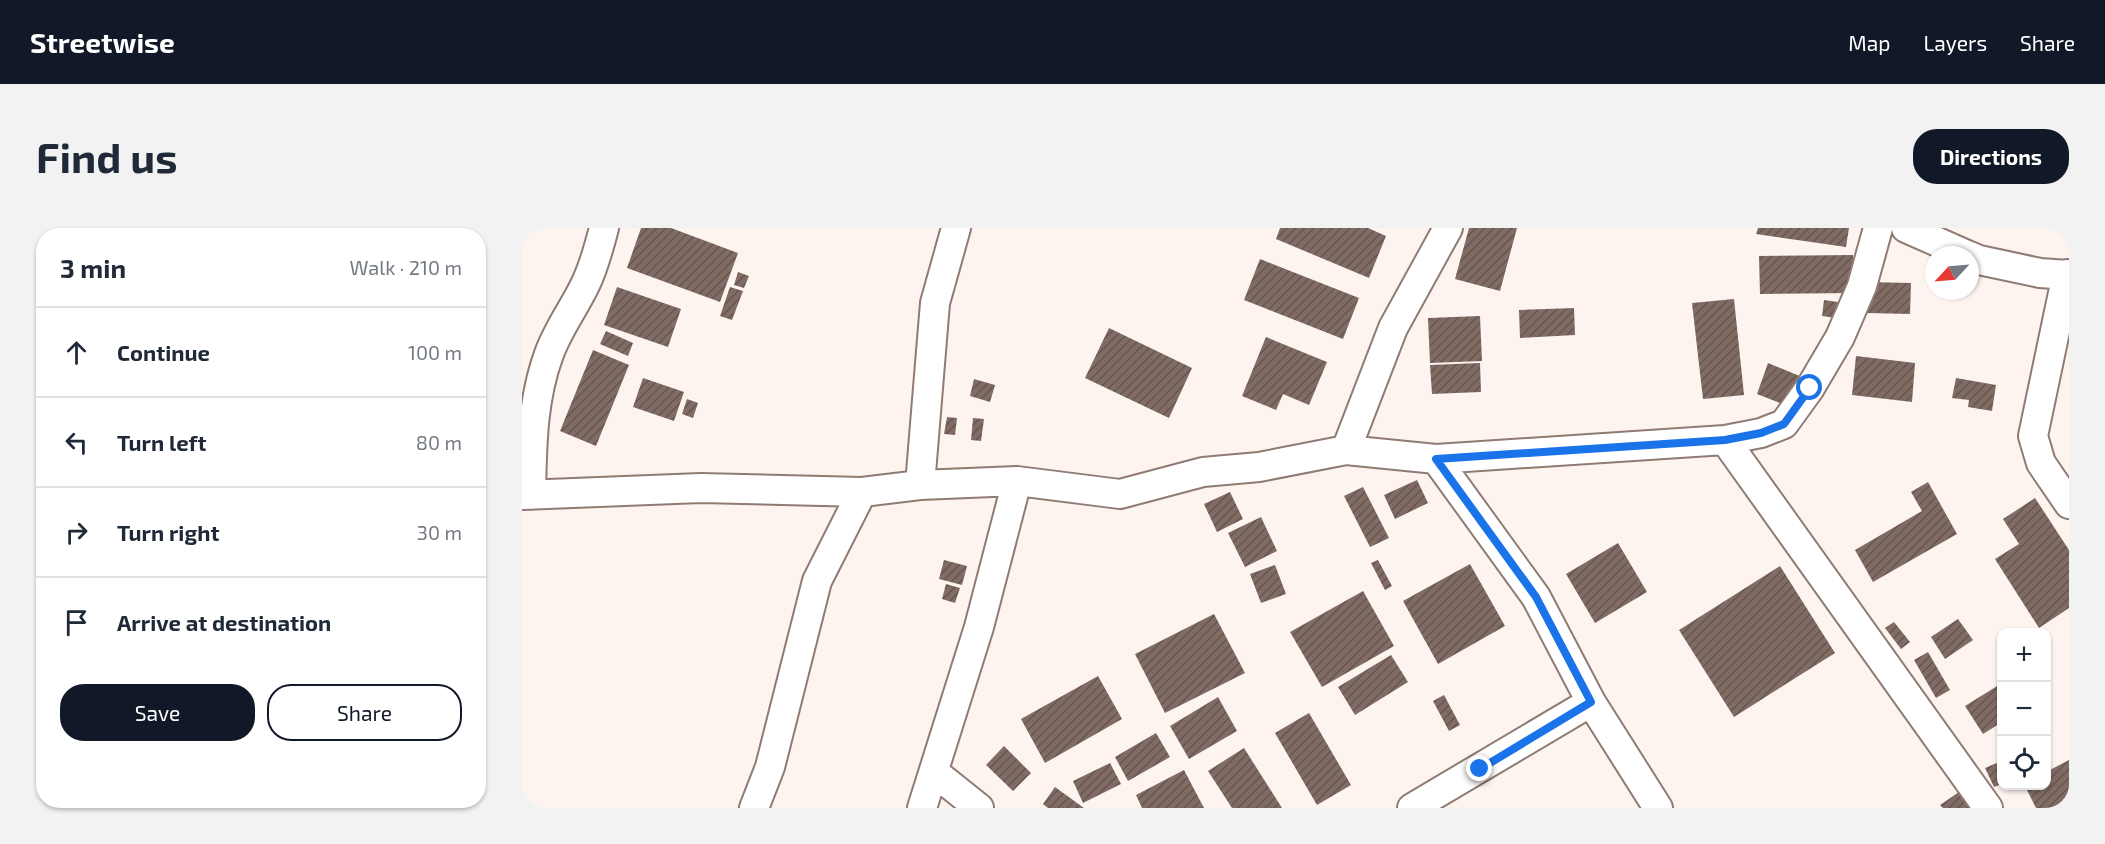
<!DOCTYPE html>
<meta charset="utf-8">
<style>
:root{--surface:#fff;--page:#f2f2f3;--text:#1f2937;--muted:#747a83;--line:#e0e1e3;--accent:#111827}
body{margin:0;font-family:"Exo 2",sans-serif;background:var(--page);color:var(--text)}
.controls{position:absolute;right:18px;bottom:18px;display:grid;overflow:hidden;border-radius:12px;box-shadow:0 2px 4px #0004}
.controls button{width:54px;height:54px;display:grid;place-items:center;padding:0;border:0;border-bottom:2px solid var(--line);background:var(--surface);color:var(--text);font:30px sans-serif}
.compass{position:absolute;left:1403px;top:18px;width:54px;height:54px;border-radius:50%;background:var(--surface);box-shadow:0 2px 4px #0004;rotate:244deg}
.stop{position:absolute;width:18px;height:18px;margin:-14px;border:4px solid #1a73e8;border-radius:50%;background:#fff}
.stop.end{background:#1a73e8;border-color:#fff;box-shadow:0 2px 6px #0008}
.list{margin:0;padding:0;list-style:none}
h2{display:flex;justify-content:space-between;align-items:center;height:78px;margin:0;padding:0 24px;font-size:26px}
h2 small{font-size:20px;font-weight:400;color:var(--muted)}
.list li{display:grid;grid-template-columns:39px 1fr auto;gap:18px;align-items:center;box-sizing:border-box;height:90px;padding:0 24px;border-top:2px solid var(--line)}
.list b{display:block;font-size:22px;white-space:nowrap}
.list em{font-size:20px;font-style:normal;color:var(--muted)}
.actions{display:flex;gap:12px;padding:18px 24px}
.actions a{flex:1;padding:14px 0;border:2px solid var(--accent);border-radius:24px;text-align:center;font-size:21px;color:var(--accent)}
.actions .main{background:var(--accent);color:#fff}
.icon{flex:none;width:33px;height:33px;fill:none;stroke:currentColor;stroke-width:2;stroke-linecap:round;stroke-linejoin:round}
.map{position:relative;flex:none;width:1547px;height:580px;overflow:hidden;border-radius:24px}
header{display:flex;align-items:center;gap:36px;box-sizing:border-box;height:84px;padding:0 30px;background:var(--accent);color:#fff}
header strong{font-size:28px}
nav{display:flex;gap:33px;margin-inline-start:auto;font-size:21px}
.intro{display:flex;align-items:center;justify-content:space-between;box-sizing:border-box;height:144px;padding:0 36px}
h1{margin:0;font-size:42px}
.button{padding:15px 27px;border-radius:24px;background:var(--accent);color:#fff;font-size:21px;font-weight:700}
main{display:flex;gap:36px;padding:0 36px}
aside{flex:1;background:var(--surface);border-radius:24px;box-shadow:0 2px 4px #0004}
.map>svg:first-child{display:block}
.building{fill:url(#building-hatch)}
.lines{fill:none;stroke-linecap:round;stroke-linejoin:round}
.street-casing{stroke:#8f7b72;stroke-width:32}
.street{stroke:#fff;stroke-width:28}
.route{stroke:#1a73e8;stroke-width:8}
</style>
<header>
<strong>Streetwise</strong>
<nav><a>Map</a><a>Layers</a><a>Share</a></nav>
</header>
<div class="intro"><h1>Find us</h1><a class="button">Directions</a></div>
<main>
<aside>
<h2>3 min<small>Walk · 210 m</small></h2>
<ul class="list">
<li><svg class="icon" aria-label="ahead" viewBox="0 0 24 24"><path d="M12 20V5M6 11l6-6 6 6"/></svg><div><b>Continue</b></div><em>100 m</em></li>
<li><svg class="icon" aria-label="left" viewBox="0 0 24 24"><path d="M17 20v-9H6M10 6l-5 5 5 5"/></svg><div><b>Turn left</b></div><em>80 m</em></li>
<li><svg class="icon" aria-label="right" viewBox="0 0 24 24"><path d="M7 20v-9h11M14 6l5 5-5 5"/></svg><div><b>Turn right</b></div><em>30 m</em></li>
<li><svg class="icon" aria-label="arrive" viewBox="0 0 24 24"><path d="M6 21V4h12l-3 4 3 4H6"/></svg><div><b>Arrive at destination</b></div></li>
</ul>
<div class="actions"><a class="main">Save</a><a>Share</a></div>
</aside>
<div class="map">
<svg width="1547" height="580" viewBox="0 0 1547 580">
<defs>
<pattern id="building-hatch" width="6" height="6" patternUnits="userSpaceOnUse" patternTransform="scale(1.5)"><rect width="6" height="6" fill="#806c64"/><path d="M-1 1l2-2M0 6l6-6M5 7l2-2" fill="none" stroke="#65554f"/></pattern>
</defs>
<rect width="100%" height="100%" fill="#fdf4f0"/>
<path class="building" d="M119,0H149L216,25L198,74L105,40Z
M758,0H846L864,8L847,50L754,11Z
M947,0H995L978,63L933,51Z
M1236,0H1327L1324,19L1234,6Z
M1331,27L1332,65L1238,66L1237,28Z
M738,31L837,70L821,111L722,72Z
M216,44L227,48L222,60L212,57Z
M1344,54L1389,55L1388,86L1344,85Z
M95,59L159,81L146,119L82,97Z
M208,59L221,63L210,92L198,88Z
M1212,71L1222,167L1181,171L1170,75Z
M1302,72L1323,75L1321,91L1300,88Z
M1052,80L1053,107L998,110L997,82Z
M958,88L960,133L908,135L906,90Z
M587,100L670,140L647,190L563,150Z
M84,103L111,115L106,128L78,116Z
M744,109L805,134L787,177L761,166L754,182L720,168Z
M71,122L107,137L74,218L38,203Z
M1334,128L1393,135L1390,174L1330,167Z
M958,135L959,164L910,166L908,137Z
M1246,135L1280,149L1268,179L1235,166Z
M121,150L162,164L152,193L111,179Z
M1434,150L1474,157L1470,183L1446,179L1447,172L1430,170Z
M452,151L473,157L468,174L448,168Z
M165,171L176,175L171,190L160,186Z
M425,189L435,190L433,207L422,206Z
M451,190L462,191L459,213L449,212Z
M895,252L906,275L873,291L862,267Z
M1406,254L1435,306L1351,354L1333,322L1400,283L1389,264Z
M841,259L867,310L848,319L822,268Z
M708,264L721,291L695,304L682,276Z
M1513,270L1547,322V380L1517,400L1473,331L1497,316L1481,291Z
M739,289L755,323L723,339L706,305Z
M1096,315L1125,364L1073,395L1044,346Z
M422,332L445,338L440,357L417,351Z
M856,332L870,358L863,362L849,335Z
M948,336L983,398L916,436L881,373Z
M753,337L764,366L739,375L728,346Z
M1258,338L1313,425L1212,489L1157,402Z
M424,356L438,360L433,375L420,371Z
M841,363L872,418L800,459L768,404Z
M692,386L723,445L643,485L613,426Z
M1436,391L1451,412L1423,431L1409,409Z
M1372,394L1388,414L1379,421L1363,400Z
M1406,424L1428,462L1414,470L1392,432Z
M869,427L886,454L833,487L816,459Z
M576,448L600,491L523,535L499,491Z
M1480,455V494L1461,506L1443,478Z
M922,467L938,497L927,503L911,473Z
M696,469L715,503L667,531L648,498Z
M787,485L829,557L795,577L753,505Z
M634,505L648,529L606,553L593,529Z
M482,518L509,545L491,563L464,537Z
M722,520L760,580H710L686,543Z
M1547,532V580H1514L1503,558H1524V544Z
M1477,534L1480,540V556L1472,559L1463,540Z
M588,535L599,556L561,575L551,553Z
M662,542L682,580H620L614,567Z
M533,559L562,580H526L521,576Z
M1437,564L1448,580H1421L1418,577Z"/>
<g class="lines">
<defs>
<path id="street" d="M1384,0L1445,27
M1448,28L1457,32L1518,45L1547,47
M1545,46L1511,208L1519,235L1547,276
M1203,212L1466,580
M824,222L871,100L926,0
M914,231L1014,369L1069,474L1136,580
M398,257L413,75L434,0
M0,267L179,260L340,264L398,257L495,253L598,266L681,244L737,239L824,222L914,231L1203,212L1239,205L1262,196L1288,160L1318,109L1340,58L1356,0
M9,267C10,219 10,172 27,126C36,101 52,80 63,57C72,39 77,19 82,0
M412,544L457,580
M232,580L248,539L295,353L340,264
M400,580L457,399L495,253
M890,580L1069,474"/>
</defs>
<use href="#street" class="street-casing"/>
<use href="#street" class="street"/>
</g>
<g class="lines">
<path class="route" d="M958,541L1069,474L1014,369L914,231L1203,212L1239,205L1262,196L1288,160"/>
</g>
</svg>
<div class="controls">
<button>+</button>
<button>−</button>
<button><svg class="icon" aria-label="locate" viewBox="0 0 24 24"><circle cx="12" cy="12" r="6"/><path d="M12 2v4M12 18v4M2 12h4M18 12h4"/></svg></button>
</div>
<svg class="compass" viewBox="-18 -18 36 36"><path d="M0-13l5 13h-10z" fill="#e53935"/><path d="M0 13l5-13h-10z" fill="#747a83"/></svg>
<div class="stop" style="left:1288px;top:160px"></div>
<div class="stop end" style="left:958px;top:541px"></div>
</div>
</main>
